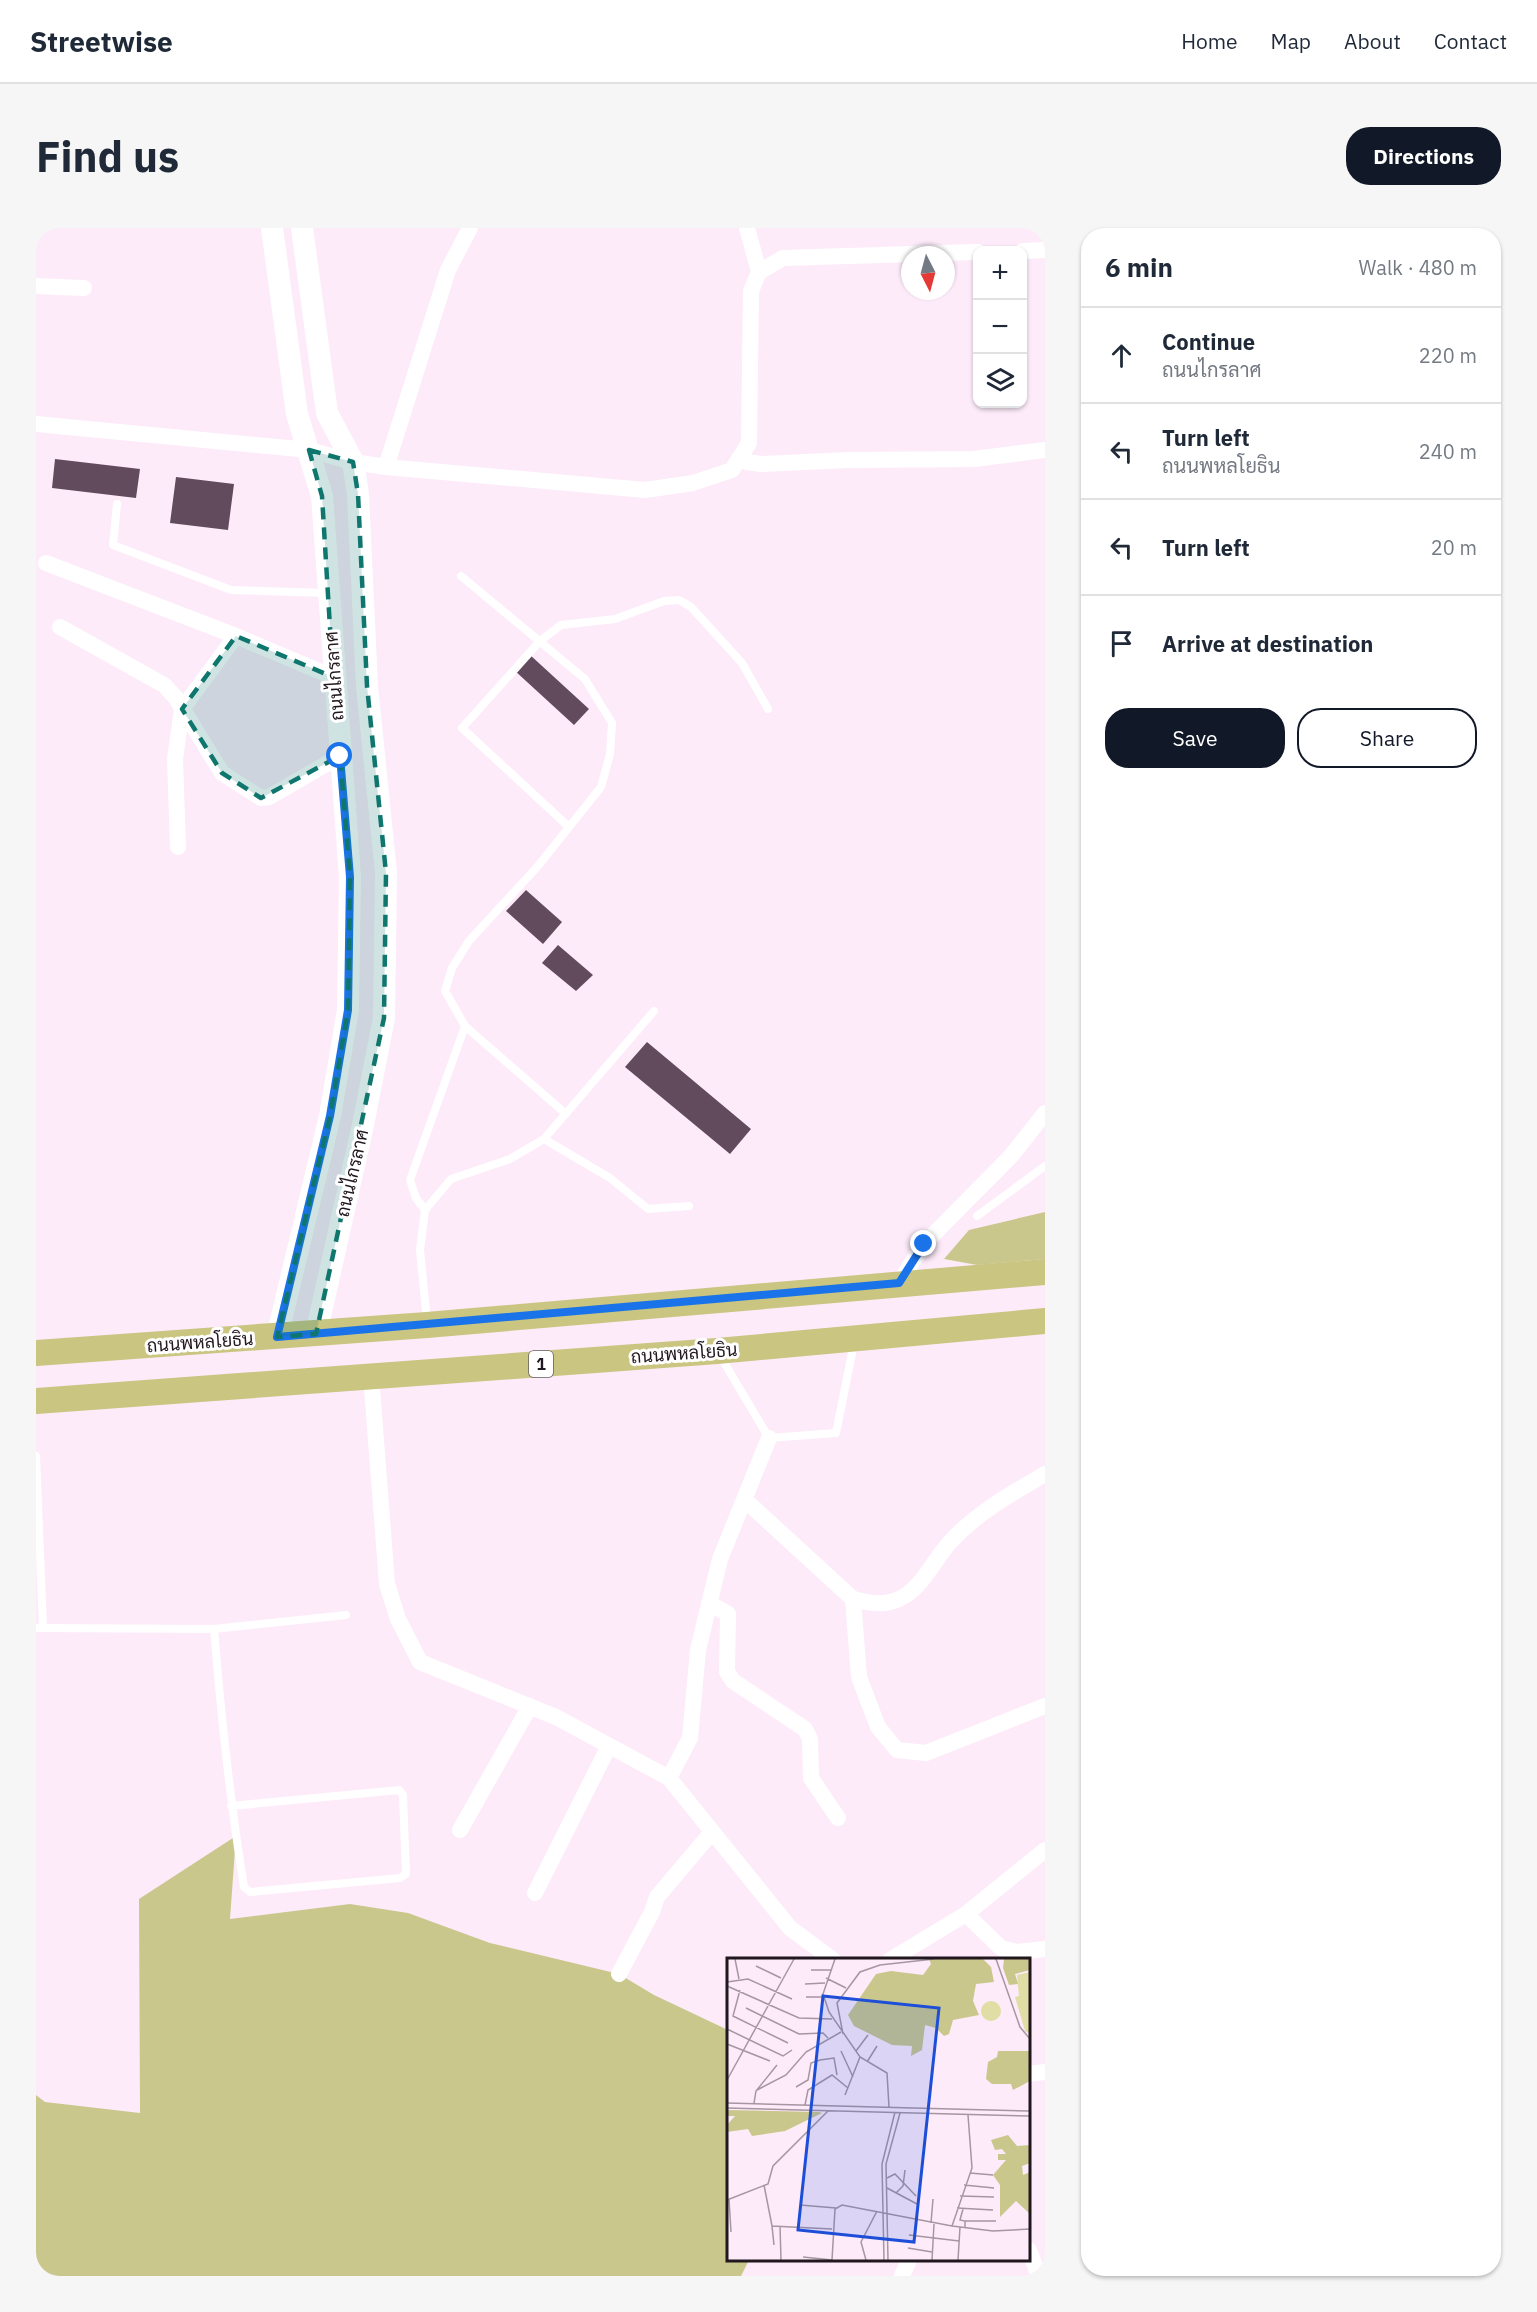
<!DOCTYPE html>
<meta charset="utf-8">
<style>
:root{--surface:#fff;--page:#f6f6f7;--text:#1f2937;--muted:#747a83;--line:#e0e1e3;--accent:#111827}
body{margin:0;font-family:"IBM Plex Sans",Sarabun,sans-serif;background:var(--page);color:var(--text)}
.controls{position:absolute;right:18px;top:18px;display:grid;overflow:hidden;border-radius:12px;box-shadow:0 2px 4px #0004}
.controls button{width:54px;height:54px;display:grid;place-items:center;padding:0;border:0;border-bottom:2px solid var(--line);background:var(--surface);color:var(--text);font:30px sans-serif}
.compass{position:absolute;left:865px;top:18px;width:54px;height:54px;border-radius:50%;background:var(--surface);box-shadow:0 2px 4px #0004;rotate:174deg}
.stop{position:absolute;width:18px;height:18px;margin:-14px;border:4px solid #1a73e8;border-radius:50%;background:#fff}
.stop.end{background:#1a73e8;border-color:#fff;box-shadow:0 2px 6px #0008}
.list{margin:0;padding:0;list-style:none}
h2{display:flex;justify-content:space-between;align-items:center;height:78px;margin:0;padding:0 24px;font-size:26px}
h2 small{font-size:20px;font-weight:400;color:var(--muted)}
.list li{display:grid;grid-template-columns:39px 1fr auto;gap:18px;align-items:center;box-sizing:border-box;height:96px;padding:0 24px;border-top:2px solid var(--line)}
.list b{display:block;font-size:22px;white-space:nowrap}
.list p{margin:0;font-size:20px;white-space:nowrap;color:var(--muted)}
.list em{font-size:20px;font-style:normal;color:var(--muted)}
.actions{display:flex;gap:12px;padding:18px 24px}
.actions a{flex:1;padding:14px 0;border:2px solid var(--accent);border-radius:24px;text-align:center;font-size:21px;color:var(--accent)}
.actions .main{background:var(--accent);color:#fff}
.icon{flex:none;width:33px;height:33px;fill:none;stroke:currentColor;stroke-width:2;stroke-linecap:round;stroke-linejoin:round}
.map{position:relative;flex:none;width:1009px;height:2048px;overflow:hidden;border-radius:24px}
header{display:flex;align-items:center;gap:36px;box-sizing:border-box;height:84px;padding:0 30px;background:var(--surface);border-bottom:2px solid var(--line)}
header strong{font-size:28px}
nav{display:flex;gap:33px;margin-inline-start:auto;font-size:21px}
.intro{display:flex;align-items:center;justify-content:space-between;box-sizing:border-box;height:144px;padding:0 36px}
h1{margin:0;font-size:42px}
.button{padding:15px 27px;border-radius:24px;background:var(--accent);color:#fff;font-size:21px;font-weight:700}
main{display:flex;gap:36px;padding:0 36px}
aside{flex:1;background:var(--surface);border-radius:24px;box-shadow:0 2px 4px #0004}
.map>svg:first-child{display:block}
.forest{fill:#cac78d}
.building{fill:#634b5e}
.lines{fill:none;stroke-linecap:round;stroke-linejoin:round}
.lane{stroke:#fff;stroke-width:8}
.street{stroke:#fff;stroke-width:16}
.secondary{stroke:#fff;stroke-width:22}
.primary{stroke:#cac581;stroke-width:26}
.route{stroke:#1a73e8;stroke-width:8}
.marked{fill:#0f766e;fill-opacity:0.2;stroke:#0f766e;stroke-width:4.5;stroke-dasharray:12 8;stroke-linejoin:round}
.labels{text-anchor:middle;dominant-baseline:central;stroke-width:6;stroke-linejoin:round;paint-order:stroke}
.shield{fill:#fff;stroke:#645d62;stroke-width:1.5}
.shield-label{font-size:16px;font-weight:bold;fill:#21171f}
.street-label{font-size:18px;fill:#21171f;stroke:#fff}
.inset-road{fill:none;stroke:#a596a2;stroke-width:1.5}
.view{fill:#1d4ed8;fill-opacity:0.15;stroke:#1d4ed8;stroke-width:3}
.inset-edge{fill:none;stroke:#21171f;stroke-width:3}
</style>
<header>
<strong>Streetwise</strong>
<nav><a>Home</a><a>Map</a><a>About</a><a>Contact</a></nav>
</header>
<div class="intro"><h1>Find us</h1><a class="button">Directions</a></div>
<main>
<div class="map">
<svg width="1009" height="2048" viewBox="0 0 1009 2048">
<rect width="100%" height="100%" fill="#fdebf9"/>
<path class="forest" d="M1009,984V1031L941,1037L908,1031L933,1002Z
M200,1608L194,1691L314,1676L372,1685L454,1715L583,1746L618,1767L692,1802L693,2032H713L705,2048H0V1867L9,1874L104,1885L103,1671Z"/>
<path class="building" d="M19,231L104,241L100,270L16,260Z
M140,249L198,256L192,302L134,295Z
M493,426L553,481L538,497L478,442Z
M490,662L526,694L507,716L470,683Z
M522,717L557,747L540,763L506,735Z
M611,814L715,901L694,926L589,839Z"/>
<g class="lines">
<path class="lane" d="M81,276L77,317L195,362L291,365
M533,599L426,500L504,413L525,397L579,391L628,373L643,372L655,379L706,435L732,481
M429,798L530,886
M508,911L574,950L612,981L653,978
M389,982L380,970L374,952L429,798L409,763L416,740L433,713L502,638L565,559L574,526L576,495L549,451L425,348
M941,988L1009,938
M391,1093L384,1022L389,982L415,951L474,931L508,911L618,783
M683,1126L733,1210L800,1205L818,1115
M0,1228L7,1399
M0,1400L178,1401L310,1387
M178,1401C185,1488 194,1573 208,1659L214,1664L364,1650L370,1646L367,1567L363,1562L195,1578"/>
<path class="street" d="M987,23L1009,22
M723,44L747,30L942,24
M0,58L48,60
M0,196L273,222L317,234L350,239L609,262L657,255L696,242L713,215L715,63L723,44L711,0
M703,230L711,234L725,236L812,232L938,231L1009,222
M350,239L412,42L434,0
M10,335L200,408L297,449
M24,399L128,457L140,470L186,545L225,570L233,569L304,528
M142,619L139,531L146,481L200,408
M863,1055L888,1016L975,928L1009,885
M335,1147L351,1356L362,1391L384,1434L520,1489L633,1550L754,1700L797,1732
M709,1272L817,1371C832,1375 848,1378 863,1371C886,1361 898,1331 915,1313C942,1284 975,1266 1009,1246
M817,1371L823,1449L842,1499L861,1522L890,1525L1009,1478
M673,1375L692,1386L691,1444L697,1453L769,1501L774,1511L775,1550L802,1590
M633,1550L654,1510L662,1422L684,1331L733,1210
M424,1602L494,1478
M499,1665L573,1518
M930,1686L965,1720L980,1724L1009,1721
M854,1732L930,1686L1009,1622
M583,1746L616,1684L621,1669L676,1604
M993,1846L1009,1844
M993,2022L1003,2048
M866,2048L873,2032"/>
<path class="secondary" d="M236,0L261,186L286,268L314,649L312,782L294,888L241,1109
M266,0L291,185L317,234L322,266L331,458L350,645L348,790L327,897L280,1106"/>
<path class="primary" d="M0,1125L391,1097L1009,1044
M0,1173L681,1123L1009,1093"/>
</g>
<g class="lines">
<path class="route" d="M304,528L314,649L312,782L294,888L241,1109L863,1055L888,1016"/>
</g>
<path class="marked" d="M273,222L317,234L322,266L331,458L350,645L348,790L280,1106L241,1109L294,888L312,782L314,649L304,528L225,570L186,545L146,481L200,408L297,449L286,268Z"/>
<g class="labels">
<rect class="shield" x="493" y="1123" width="24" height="26" rx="4.5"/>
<g class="shield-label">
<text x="505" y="1136">1</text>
</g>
<g class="street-label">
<text transform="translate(298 448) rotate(-94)">ถนนไกรลาศ</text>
<text transform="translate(316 945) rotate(-77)">ถนนไกรลาศ</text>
<text transform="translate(164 1114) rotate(-4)">ถนนพหลโยธิน</text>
<text transform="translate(648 1125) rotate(-4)">ถนนพหลโยธิน</text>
</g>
</g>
<g transform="translate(691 1730)">
<rect width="303" height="303" fill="#fdebf9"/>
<path d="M303,14V76L298,73L288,39L292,38L290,17ZM254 53a10 10 0 1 1 20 0a10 10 0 1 1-20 0Z" fill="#e0dda5"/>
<path d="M202,1H256L264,9L267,24L249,26L246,43L252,57L226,62L222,76L217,78L209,70L198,67L195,92L184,98L185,88L165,87L127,68L121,57L149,16L164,13L196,17L204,6ZM277,1H303V12L288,16L291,26L282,27L276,10ZM271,93H303V123L286,132L284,126H265L259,121L261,104L270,99ZM0,152L92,154L95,155L58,173L25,178L21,171L0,174V167L8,158H0ZM281,177L290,188L303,187V205L295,208L296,217L303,214V256L289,243L273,259V227L266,217L279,202H271V196H279L275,191L268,192L264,182Z" fill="#cac78d"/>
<path class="inset-road" d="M8,1L12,21M108,1L96,36L102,54L133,99L160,115L162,149M269,1L293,69L303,81M29,8L54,20M84,12H105M99,20L119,30M0,24L21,21L65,41M78,26L98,25M0,28L72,60L105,61M13,32L6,58L61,85M79,39H97M19,50L72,76L96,75L101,80M0,71L56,98L65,92M116,76L110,45L133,14L153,7L207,1M0,86L43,103M114,93L126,119M129,93L141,77M140,104L150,88M0,122L67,1M69,129L81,122L84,105L93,102L107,100L110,117M30,132L59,117L79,94L114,74M118,137L133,99M0,145L303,153M27,145L29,133L50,107M78,147L81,132L105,117L121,130M0,150L303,158M243,215L266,217M160,220L168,216L189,238M37,227L45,268L105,271M237,227L267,230M160,230L190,246M169,235L176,228L178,212M233,238L267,239M2,241L4,274M0,242L41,226L46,208L101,153M73,247L109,250M230,250L266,252M236,251L233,262L238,263V270M238,263H269M204,265L206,241M45,268L47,287M53,268L54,302M225,268L245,210L241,157M182,277L232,283M181,290L205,294M76,299L105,302M105,302L108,251L115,247L225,268L266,273L303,271M139,302L134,284L150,253M157,302L155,206L168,154M161,302L159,206L173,155M205,302L207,266M231,302L233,269"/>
<path class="view" d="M96,38L212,50L187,284L71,272Z"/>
<rect width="303" height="303" class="inset-edge"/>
</g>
</svg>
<div class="controls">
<button>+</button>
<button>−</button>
<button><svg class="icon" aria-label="layers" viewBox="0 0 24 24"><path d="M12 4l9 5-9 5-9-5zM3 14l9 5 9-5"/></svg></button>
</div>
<svg class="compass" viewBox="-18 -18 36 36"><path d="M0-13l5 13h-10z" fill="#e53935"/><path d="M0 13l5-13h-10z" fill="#747a83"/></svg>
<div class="stop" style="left:304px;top:528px"></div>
<div class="stop end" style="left:888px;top:1016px"></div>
</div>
<aside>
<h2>6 min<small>Walk · 480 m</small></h2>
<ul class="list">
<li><svg class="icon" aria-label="ahead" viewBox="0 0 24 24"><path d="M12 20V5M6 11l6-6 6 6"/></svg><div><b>Continue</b><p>ถนนไกรลาศ</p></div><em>220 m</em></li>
<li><svg class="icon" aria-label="left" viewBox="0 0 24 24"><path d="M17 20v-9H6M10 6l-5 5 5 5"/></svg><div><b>Turn left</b><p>ถนนพหลโยธิน</p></div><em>240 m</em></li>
<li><svg class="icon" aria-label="left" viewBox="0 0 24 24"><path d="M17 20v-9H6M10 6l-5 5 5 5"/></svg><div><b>Turn left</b></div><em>20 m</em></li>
<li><svg class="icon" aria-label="arrive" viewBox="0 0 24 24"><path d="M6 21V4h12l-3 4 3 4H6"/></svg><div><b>Arrive at destination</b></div></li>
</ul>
<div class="actions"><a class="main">Save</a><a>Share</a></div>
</aside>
</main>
